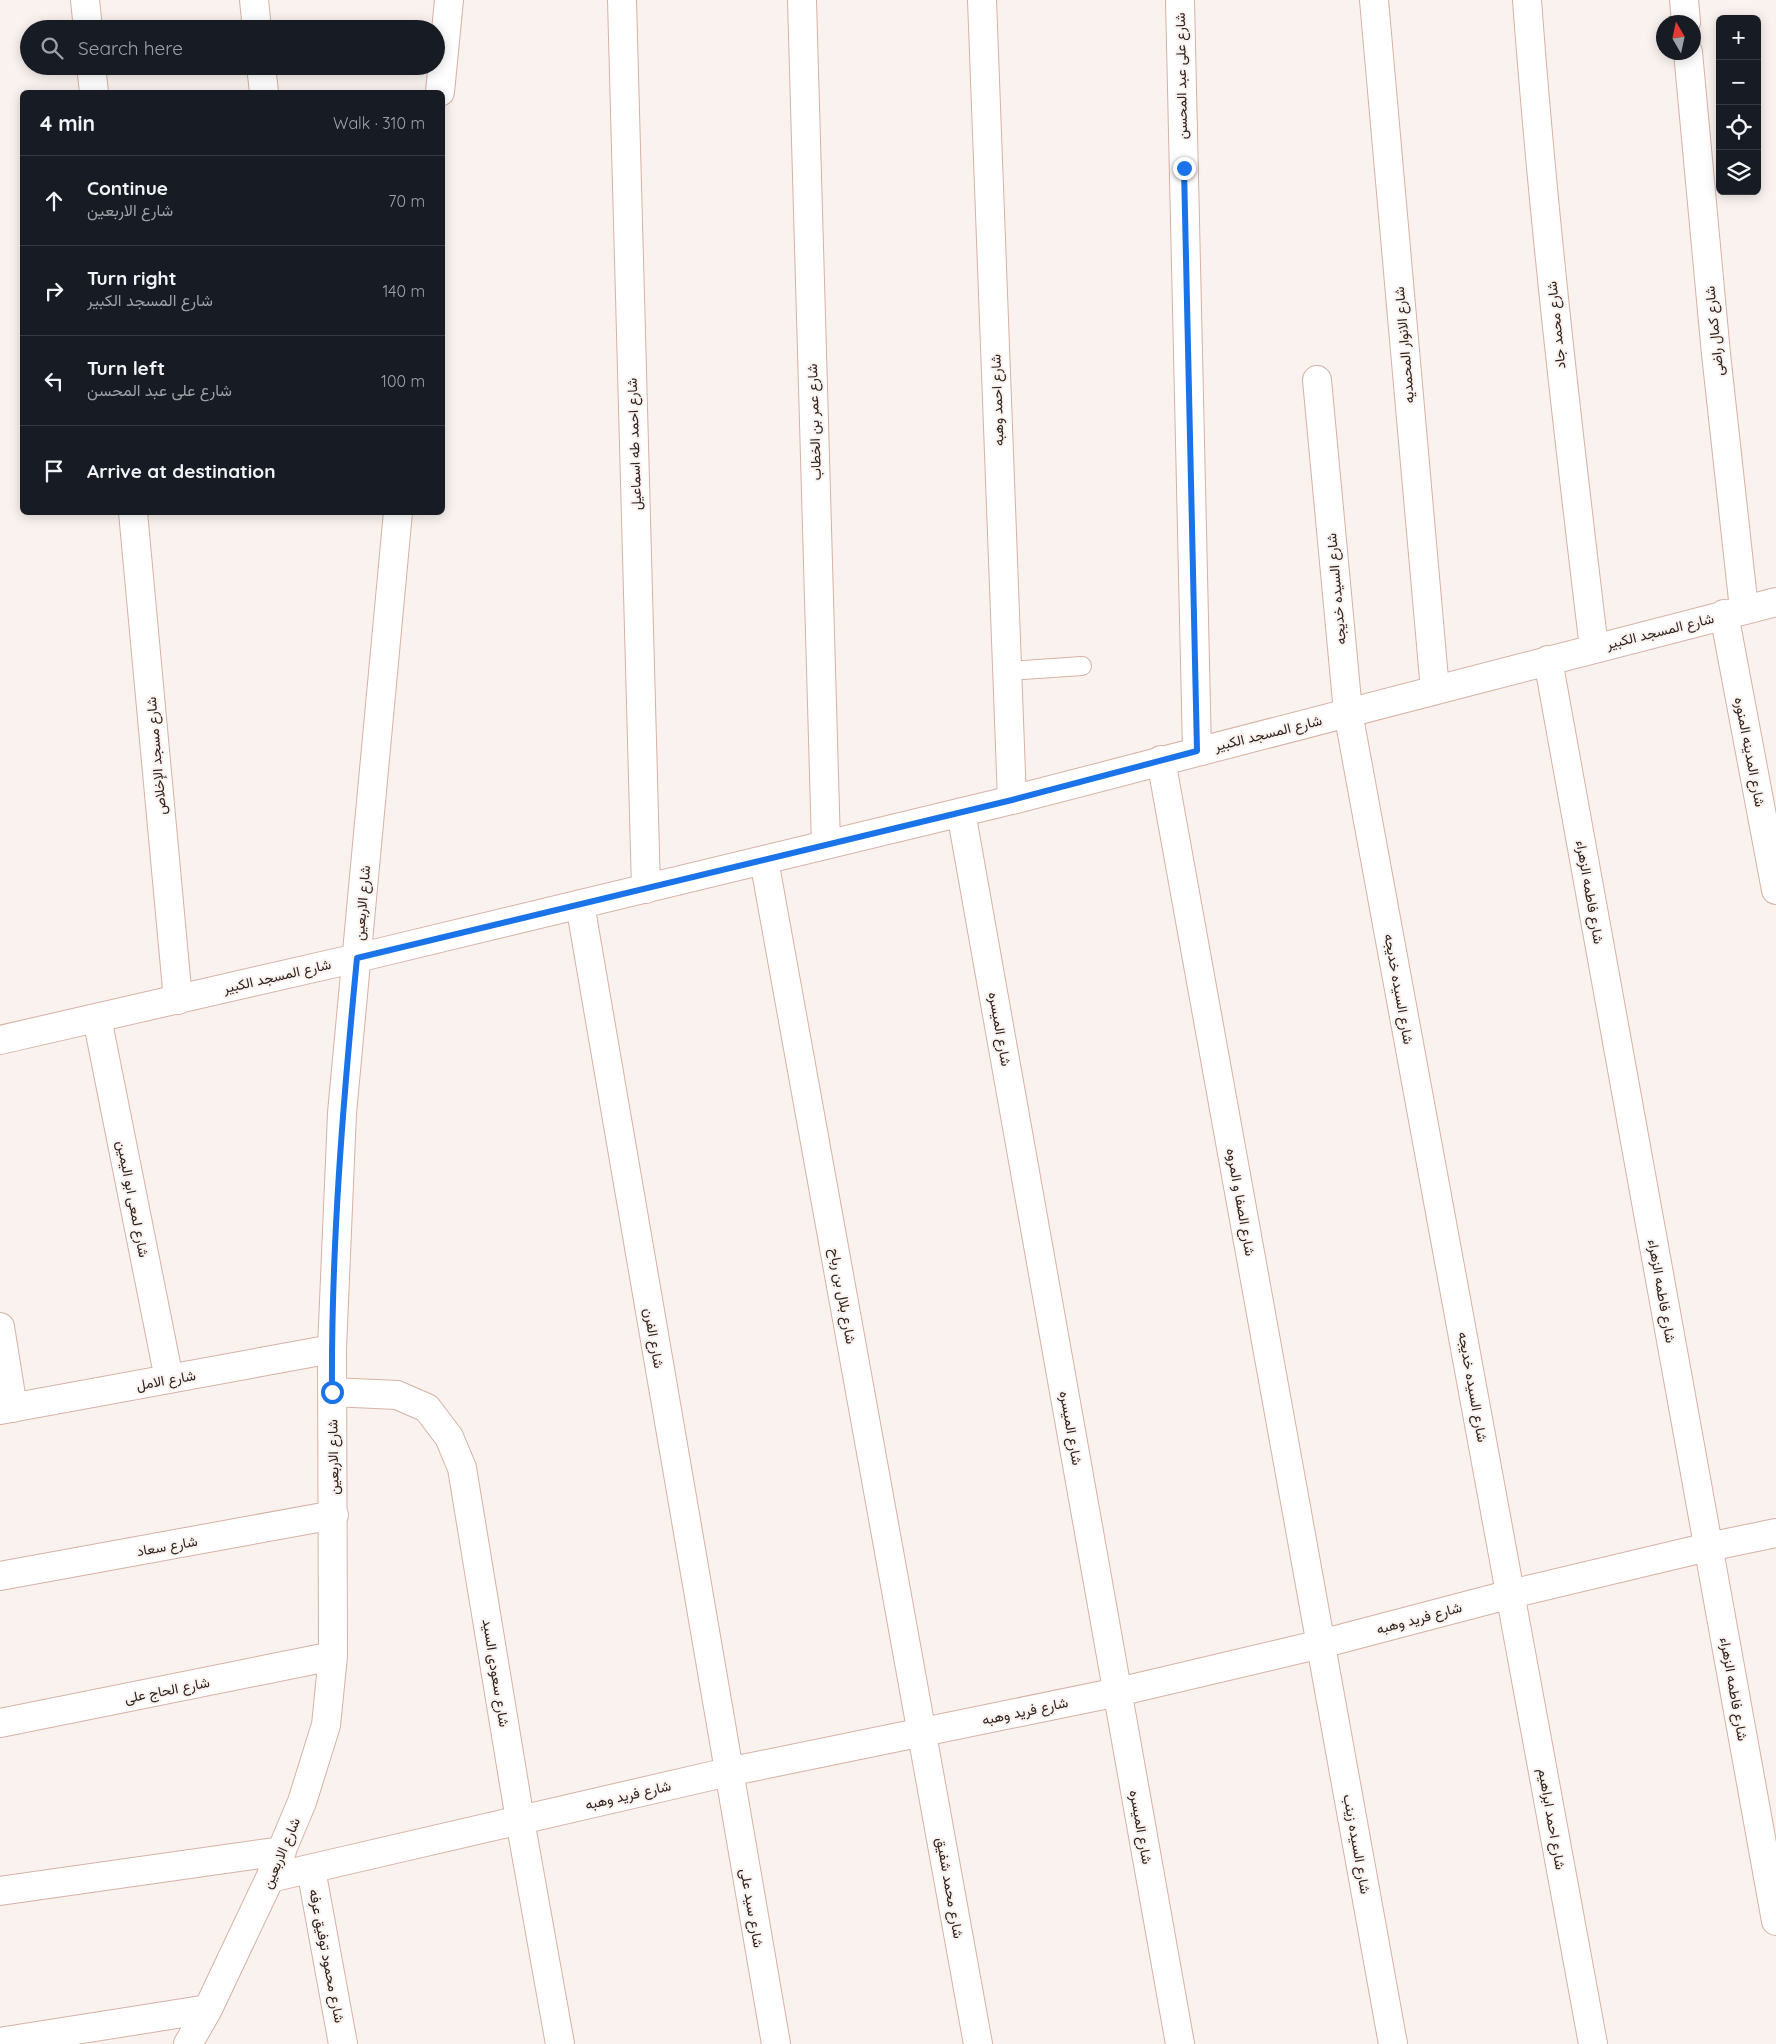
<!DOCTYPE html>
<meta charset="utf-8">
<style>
:root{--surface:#171b24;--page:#20242c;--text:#f1f3f6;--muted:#9ea1a6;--line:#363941}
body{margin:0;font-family:Quicksand,Vazirmatn,sans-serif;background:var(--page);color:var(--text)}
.controls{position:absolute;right:15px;top:15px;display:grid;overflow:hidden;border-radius:8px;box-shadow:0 2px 12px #0003}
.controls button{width:45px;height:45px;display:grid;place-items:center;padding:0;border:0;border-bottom:1px solid var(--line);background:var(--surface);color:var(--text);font:25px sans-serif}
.compass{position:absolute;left:1656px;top:15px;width:45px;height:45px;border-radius:50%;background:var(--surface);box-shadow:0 2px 12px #0003;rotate:351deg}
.stop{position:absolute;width:15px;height:15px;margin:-11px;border:4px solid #1a73e8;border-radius:50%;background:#fff}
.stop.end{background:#1a73e8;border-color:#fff;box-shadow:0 1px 5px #0008}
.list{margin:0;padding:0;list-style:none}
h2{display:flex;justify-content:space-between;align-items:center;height:65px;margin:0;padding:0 20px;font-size:21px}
h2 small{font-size:16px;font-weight:400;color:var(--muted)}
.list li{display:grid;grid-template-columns:32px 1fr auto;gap:15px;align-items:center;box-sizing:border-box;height:90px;padding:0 20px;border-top:1px solid var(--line)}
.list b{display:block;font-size:19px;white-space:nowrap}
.list p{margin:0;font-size:16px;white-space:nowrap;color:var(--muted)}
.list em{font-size:16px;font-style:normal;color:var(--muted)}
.icon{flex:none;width:28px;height:28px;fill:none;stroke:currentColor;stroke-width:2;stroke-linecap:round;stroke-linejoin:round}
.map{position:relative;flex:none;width:1776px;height:2044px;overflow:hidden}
.search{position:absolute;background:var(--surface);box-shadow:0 2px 12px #0003;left:20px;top:20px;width:425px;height:55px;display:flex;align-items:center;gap:12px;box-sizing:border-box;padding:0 18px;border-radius:28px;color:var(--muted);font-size:19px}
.panel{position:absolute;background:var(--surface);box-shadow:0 2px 12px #0003;left:20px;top:90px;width:425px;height:425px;border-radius:8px}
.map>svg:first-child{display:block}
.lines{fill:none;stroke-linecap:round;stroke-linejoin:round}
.lane-casing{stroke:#d6b2a3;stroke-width:20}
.street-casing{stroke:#d6b2a3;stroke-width:30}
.lane{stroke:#fff;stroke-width:18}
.street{stroke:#fff;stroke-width:28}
.route{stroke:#1a73e8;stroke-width:6}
.labels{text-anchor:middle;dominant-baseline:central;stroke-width:4;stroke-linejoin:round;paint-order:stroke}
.street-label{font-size:14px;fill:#2f211b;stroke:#f9f2ee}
</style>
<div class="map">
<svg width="1776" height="2044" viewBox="0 0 1776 2044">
<rect width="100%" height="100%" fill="#f9f2ee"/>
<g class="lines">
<defs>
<path id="lane" d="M1008,671L1082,666"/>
<path id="street" d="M85,0L88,29
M254,0L257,29
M622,0L646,889
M802,0L826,845
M982,0L1012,800
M1180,0L1197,751
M1374,0L1435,690
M1527,0C1543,217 1568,432 1594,648
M1684,0L1686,22
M1688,52L1716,354L1744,609
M91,66L94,92
M261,66L264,92
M440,92L449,0
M1317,380L1348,712L1593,2044
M133,512L178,1000
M1724,614L1776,890
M1548,660L1776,1921
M1161,760L1393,2044
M961,812L1180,2044
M764,860L978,2044
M580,904L776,2044
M97,1018L169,1379
M0,1040L357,958L1012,800L1776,602
M0,1327L13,1408
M332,1392L397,1395L427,1408L449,1437L462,1468L520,1820L560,2044
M0,1410L332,1349
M0,1576L334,1515
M0,1723L333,1656
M311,1869L343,2044
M270,1878L728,1772L1118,1692L1321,1644L1511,1594L1708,1547L1776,1533
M0,1891L282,1851
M0,2042L208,2009
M188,2044L208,2009L270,1878L302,1802L326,1725L333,1656L332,1349L342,1113L398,512"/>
</defs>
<use href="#lane" class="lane-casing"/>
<use href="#street" class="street-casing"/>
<use href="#lane" class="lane"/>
<use href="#street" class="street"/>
</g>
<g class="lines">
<path class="route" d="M332,1392C331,1247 343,1102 357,958L1012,800L1197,751L1184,168"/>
</g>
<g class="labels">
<g class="street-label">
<text transform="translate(1181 76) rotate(-91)">شارع على عبد المحسن</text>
<text transform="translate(1556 325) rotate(-96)">شارع محمد جاد</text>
<text transform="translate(1714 331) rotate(-96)">شارع كمال راضى</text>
<text transform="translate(1404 345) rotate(-95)">شارع الانوار المحمديه</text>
<text transform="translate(997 400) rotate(-92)">شارع احمد وهبه</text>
<text transform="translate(814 422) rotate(-92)">شارع عمر بن الخطاب</text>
<text transform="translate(634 444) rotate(-92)">شارع احمد طه اسماعيل</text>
<text transform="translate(1336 589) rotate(-95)">شارع السيده خديجه</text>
<text transform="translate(1660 631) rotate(-14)">شارع المسجد الكبير</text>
<text transform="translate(1268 733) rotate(-14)">شارع المسجد الكبير</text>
<text transform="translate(1750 752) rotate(79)">شارع المدينه المنوره</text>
<text transform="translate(156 756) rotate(-95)">شارع مسجد الإخلاص</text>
<text transform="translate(1590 892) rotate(80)">شارع فاطمه الزهراء</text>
<text transform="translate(362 903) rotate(-85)">شارع الاربعين</text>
<text transform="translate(277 976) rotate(-13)">شارع المسجد الكبير</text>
<text transform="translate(1399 989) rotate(80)">شارع السيده خديجه</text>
<text transform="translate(1000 1029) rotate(80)">شارع الميسره</text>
<text transform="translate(133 1199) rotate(79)">شارع لمعى ابو اليمين</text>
<text transform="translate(1241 1202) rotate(80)">شارع الصفا و المروه</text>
<text transform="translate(1662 1291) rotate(80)">شارع فاطمه الزهراء</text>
<text transform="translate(843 1296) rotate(80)">شارع بلال بن رباح</text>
<text transform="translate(654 1338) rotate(80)">شارع الفرن</text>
<text transform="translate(166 1380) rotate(-10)">شارع الامل</text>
<text transform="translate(1473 1387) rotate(80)">شارع السيده خديجه</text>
<text transform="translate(1071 1428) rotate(80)">شارع الميسره</text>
<text transform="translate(333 1457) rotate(-91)">شارع الاربعين</text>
<text transform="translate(167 1546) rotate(-10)">شارع سعاد</text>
<text transform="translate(1419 1618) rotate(-15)">شارع فريد وهبه</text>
<text transform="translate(496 1673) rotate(81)">شارع سعودى السيد</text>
<text transform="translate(1734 1689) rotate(80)">شارع فاطمه الزهراء</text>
<text transform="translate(167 1690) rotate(-11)">شارع الحاج على</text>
<text transform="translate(1025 1711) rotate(-12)">شارع فريد وهبه</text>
<text transform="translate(628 1795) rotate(-13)">شارع فريد وهبه</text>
<text transform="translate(1552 1819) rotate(80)">شارع احمد ابراهيم</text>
<text transform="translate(1141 1827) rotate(80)">شارع الميسره</text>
<text transform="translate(1357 1844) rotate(80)">شارع السيده زينب</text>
<text transform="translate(281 1853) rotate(-67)">شارع الاربعين</text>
<text transform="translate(950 1888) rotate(80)">شارع محمد شفيق</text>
<text transform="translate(752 1908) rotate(80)">شارع سيد على</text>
<text transform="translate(327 1956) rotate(79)">شارع محمود توفيق عرفه</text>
</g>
</g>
</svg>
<div class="controls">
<button>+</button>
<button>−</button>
<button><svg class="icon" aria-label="locate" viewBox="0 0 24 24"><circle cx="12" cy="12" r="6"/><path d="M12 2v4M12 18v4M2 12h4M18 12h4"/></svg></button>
<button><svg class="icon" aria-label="layers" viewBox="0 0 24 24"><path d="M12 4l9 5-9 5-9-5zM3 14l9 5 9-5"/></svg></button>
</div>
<svg class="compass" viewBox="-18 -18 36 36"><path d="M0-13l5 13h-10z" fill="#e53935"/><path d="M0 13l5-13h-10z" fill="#9ea1a6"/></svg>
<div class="stop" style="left:332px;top:1392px"></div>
<div class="stop end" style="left:1184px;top:168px"></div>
<div class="search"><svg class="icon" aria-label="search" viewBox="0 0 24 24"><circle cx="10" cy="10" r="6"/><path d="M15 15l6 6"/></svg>Search here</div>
<section class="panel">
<h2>4 min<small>Walk · 310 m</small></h2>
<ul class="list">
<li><svg class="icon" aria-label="ahead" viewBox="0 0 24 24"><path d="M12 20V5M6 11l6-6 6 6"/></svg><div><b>Continue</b><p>شارع الاربعين</p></div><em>70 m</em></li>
<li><svg class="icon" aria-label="right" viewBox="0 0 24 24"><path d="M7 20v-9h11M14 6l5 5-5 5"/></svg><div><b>Turn right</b><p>شارع المسجد الكبير</p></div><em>140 m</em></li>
<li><svg class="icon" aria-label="left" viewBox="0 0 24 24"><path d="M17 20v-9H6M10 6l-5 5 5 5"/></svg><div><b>Turn left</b><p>شارع على عبد المحسن</p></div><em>100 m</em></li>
<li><svg class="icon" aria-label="arrive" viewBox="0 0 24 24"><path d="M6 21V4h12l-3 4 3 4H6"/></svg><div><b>Arrive at destination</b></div></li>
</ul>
</section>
</div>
